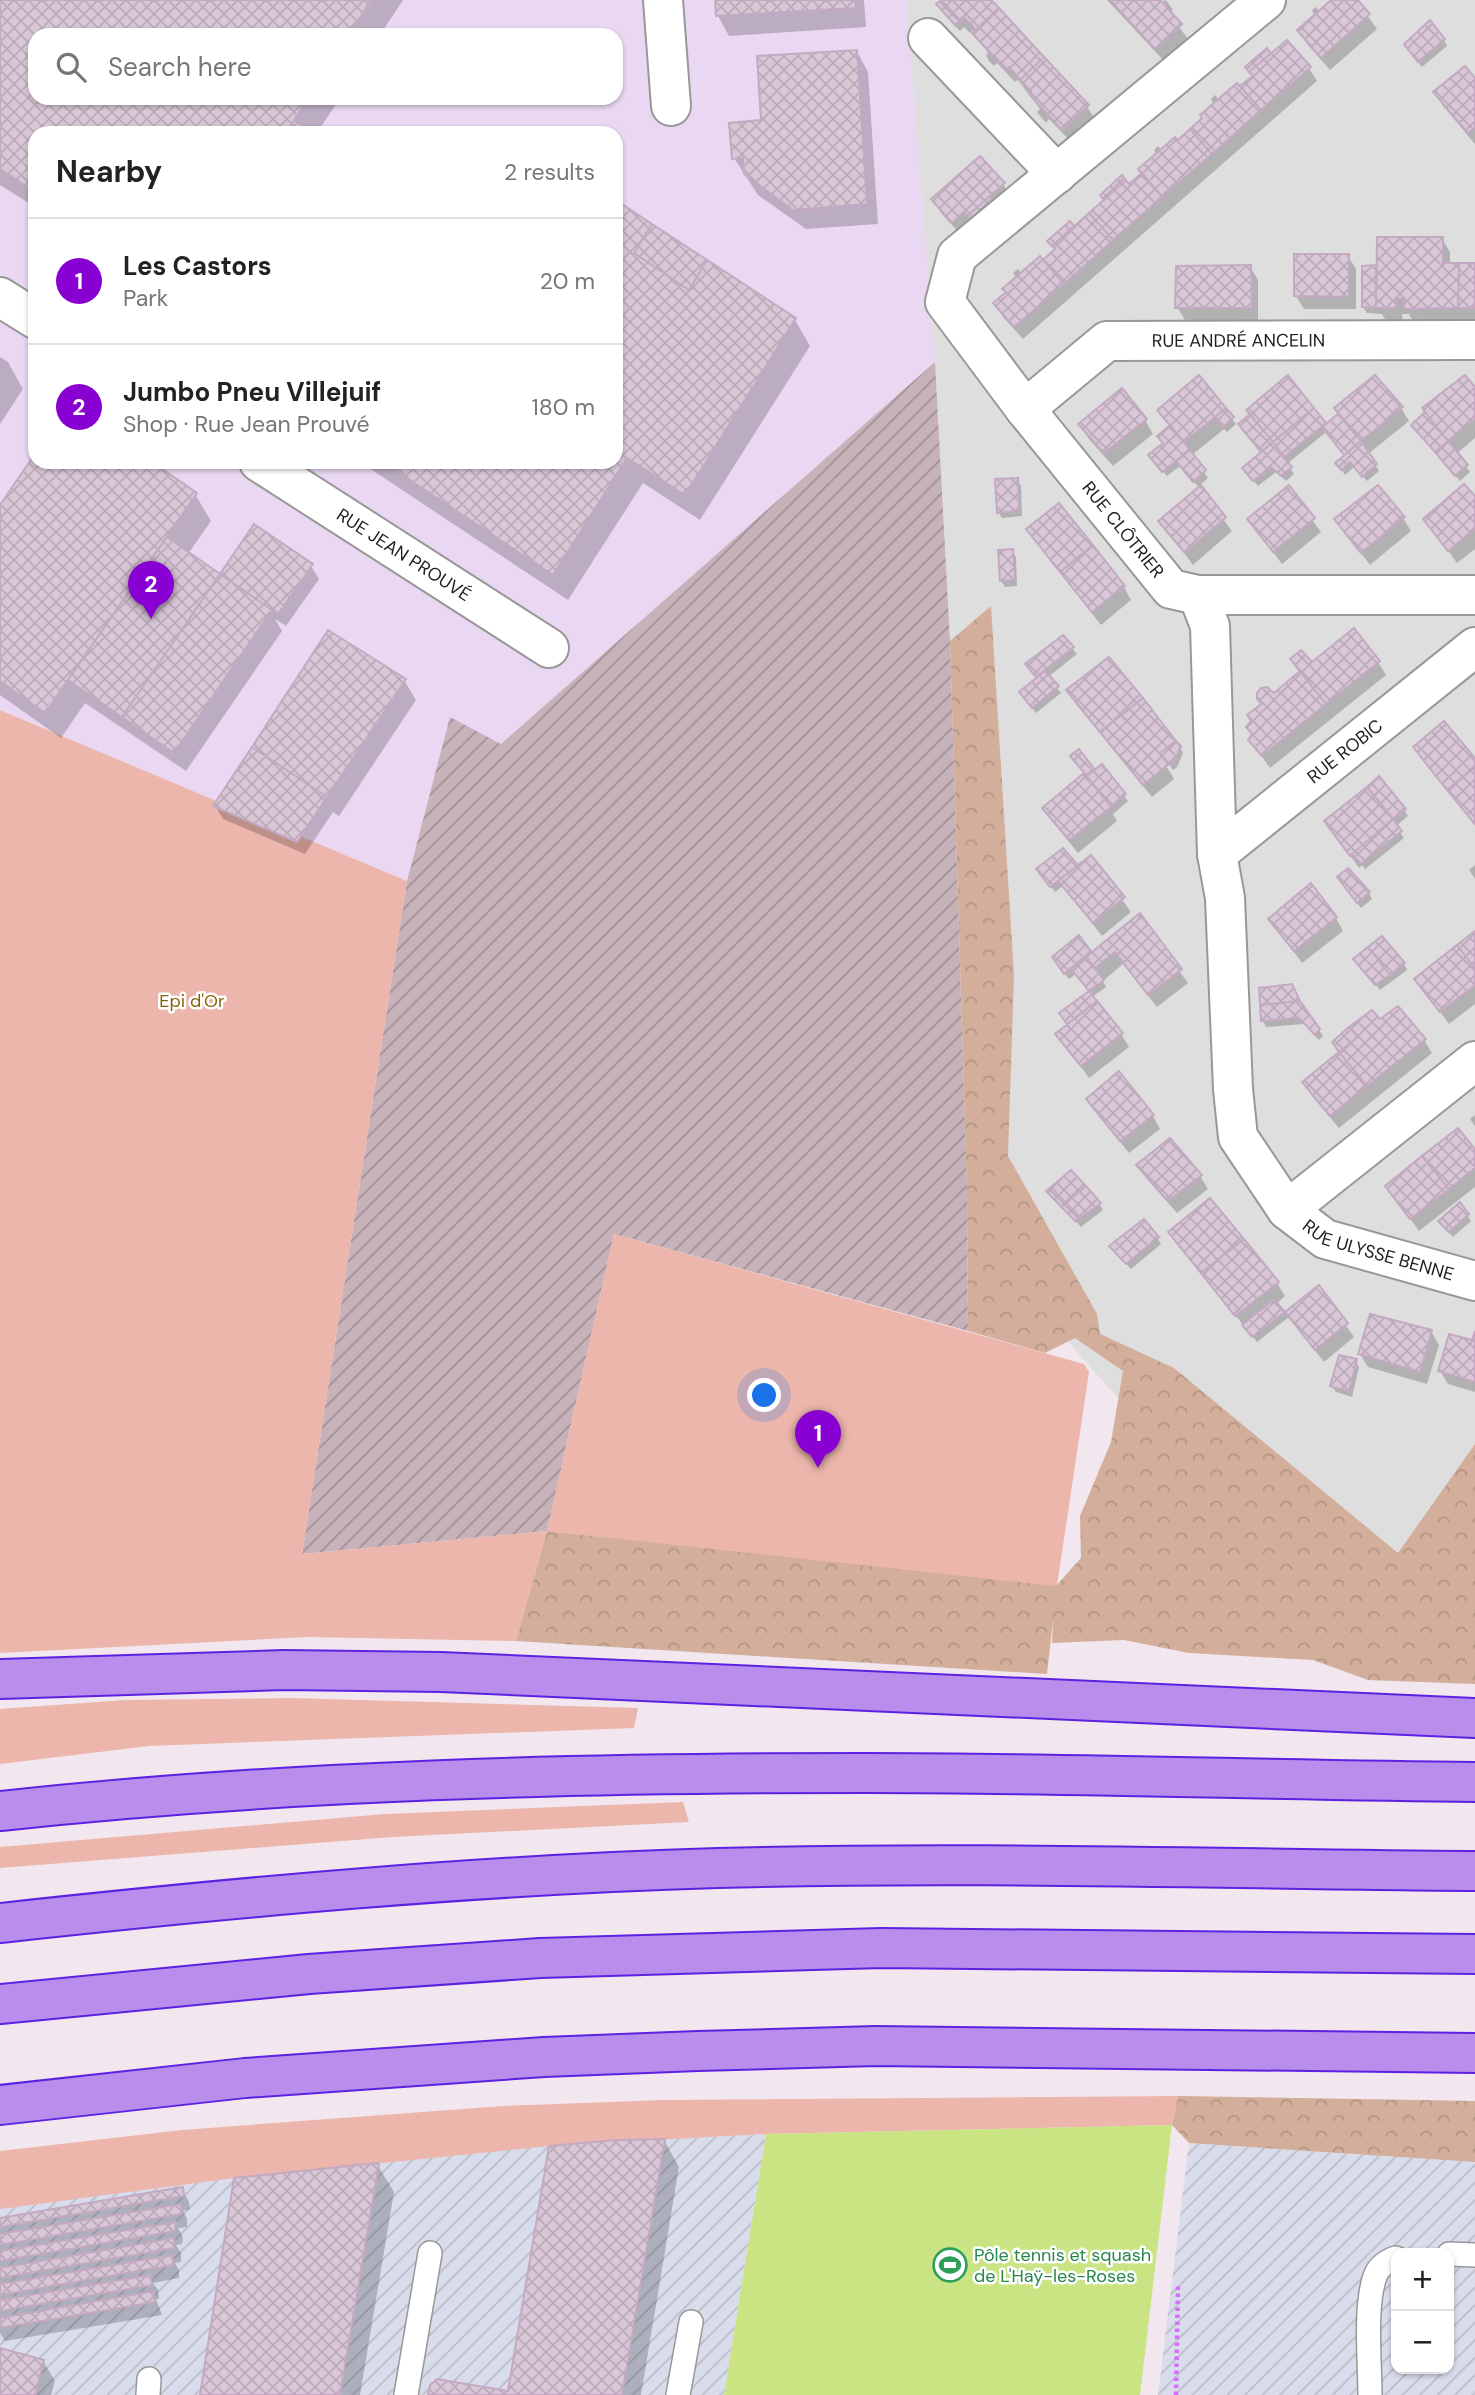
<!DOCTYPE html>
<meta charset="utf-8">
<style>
:root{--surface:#fff;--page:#f6f6f6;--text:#222;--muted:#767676;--line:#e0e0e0;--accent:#8800d2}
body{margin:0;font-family:"DM Sans",sans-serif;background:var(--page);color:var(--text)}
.controls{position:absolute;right:21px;bottom:21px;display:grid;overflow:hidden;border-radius:14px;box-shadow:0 2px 5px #0004}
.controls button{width:63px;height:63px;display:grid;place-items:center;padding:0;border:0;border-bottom:2px solid var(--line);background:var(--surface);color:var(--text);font:35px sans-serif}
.you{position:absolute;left:765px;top:1396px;width:24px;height:24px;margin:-18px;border:5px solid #fff;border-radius:50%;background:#1a73e8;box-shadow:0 0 0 10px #1a73e833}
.badge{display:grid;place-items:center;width:46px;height:46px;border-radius:50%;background:var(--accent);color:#fff;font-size:23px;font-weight:700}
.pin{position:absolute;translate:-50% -58px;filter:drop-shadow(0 2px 4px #0008)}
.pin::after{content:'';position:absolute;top:37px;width:24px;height:21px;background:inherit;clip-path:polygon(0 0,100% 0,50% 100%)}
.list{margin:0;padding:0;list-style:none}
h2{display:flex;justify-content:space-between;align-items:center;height:91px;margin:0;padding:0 28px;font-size:30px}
h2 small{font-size:23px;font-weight:400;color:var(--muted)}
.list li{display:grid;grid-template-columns:46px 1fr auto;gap:21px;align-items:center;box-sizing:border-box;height:126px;padding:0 28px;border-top:2px solid var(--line)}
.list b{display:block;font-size:26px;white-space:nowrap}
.list p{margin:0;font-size:23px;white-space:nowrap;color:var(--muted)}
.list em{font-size:23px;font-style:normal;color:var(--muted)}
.icon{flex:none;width:38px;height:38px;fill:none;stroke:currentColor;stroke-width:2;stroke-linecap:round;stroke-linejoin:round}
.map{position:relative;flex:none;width:1475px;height:2395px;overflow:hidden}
.search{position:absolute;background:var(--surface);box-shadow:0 2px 5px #0004;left:28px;top:28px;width:595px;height:77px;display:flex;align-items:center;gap:18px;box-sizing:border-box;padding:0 24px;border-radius:21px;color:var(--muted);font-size:26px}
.panel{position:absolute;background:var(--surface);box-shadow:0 2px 5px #0004;left:28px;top:126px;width:595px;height:343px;border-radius:21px}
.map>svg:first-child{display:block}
.residential{fill:#dfdedf}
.commercial{fill:#ead7f2;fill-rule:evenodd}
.industrial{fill:url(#industrial-furrows);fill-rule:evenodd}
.construction{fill:url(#construction-furrows)}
.grass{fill:#edb6ac}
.forest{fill:url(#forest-crowns)}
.pitch{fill:#cae383}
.shadow{fill:#0003}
.building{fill:url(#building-cross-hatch);stroke:#c4a9c2;stroke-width:2}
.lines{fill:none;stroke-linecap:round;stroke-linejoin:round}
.lane-casing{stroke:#989898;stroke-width:26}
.street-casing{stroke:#989898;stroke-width:42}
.highway-casing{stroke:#5c22e2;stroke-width:42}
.path{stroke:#da6bff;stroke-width:4.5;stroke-dasharray:3.5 3.5;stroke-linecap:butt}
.lane{stroke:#fff;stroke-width:23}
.street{stroke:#fff;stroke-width:38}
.highway{stroke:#b88deb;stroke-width:38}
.labels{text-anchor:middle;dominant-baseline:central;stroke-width:5;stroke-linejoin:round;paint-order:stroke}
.street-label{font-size:18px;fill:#212121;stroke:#fff}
.park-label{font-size:18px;fill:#866408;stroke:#fff}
.leisure-label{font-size:18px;fill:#27864d;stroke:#fff;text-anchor:start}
</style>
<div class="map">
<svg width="1475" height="2395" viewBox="0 0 1475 2395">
<defs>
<pattern id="industrial-furrows" width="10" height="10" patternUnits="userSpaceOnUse" patternTransform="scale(1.75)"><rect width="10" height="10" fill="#d9dceb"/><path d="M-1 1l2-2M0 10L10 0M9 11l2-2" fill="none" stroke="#babcc9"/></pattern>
<pattern id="construction-furrows" width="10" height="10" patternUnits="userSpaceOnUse" patternTransform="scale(1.75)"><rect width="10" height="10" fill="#c7b2b9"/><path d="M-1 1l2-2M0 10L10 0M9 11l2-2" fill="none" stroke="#a19096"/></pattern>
<pattern id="forest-crowns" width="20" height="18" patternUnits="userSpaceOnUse" patternTransform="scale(1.75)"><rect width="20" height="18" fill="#d2ae9b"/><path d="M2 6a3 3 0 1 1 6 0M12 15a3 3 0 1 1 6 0" fill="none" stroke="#b49585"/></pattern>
<pattern id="building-cross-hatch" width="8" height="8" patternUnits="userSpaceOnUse" patternTransform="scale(1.75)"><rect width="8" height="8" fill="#d9c7d7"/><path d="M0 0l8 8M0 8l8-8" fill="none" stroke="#baabb8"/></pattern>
</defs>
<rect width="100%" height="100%" fill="#f2e7ee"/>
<path class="residential" d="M906,0H1475V1684L1368,1680L1014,1281L950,641L935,362Z"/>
<path class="commercial" d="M0,0H906L935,362L501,744L450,718L407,881L0,710ZM35,35H616V98H35ZM35,133H616V462H35Z"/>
<path class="industrial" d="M766,2134L724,2395H0V2204L244,2162Z
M1189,2143L1475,2162V2395H1158ZM1396,2253H1449V2369H1396Z"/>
<path class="construction" d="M935,362L950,641L967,1189L968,1331L614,1234L547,1531L302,1554L407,881L450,717L501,744Z"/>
<path class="grass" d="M0,710L407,881L302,1554L547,1531L614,1234L1084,1364L1089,1372L1057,1586H1036L547,1531L516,1641L307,1637L0,1653Z
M291,1698L638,1708L634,1728L149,1746L0,1764V1709L125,1700Z
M683,1802L689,1822L393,1837L0,1868V1847L385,1814Z
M1178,2096L1172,2125L766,2134L549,2146L234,2178L0,2209V2151L182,2130L503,2106L664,2100Z"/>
<path class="forest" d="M991,606L1014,975L1008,1156L1097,1314L1100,1334L1174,1368L1398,1553L1475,1444V1684L1368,1680L1313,1660L1189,1653L1124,1640L1052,1643L1053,1620L1047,1674L516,1641L547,1531L1056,1586L1081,1558L1080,1516L1111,1442L1123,1371L1075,1338L1045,1353L968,1331L967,1189L950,641Z
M1178,2096L1475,2101V2162L1189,2143L1172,2125Z"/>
<path class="pitch" d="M1172,2125L1140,2395H724L766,2134Z"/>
<path class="shadow" d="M0,0H403L380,35H35V98H340L317,133H35V207L0,185Z
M717,0H864L866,27L729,36L718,16Z
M939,0H989L1087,106L1095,120L1071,142L1049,119L1046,123L1041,117L1037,112L1040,109L1018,80L1015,82L997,63L994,66L989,61L986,55L988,53L973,30L970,33L964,27L960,31L942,11Z
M1107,0H1157L1167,9L1163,1L1166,0L1173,10L1169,13L1188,39L1164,61Z
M1342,0H1356L1377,29L1330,70L1307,44L1299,31L1315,17L1312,10L1316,7L1320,12Z
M1444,40L1447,46L1422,67L1409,50Z
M1267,50L1271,56L1309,68L1317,81L1023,339L1003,317L995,304L1007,293L1017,279L1013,273L1018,269L1022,274L1043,262L1056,250L1050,241L1070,223L1074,229L1129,187L1143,174L1157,155L1154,150L1158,146L1162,151L1178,142L1204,119L1214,105L1211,99L1215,95L1220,101L1240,89L1254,77L1247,67Z
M857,52L868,72L878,224L806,229L758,195L734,158L763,122Z
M1475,81V144L1443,106L1435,93Z
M1003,184L1011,197L961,235L941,213L934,200Z
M616,203L795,320L810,346L700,520L643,483L568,600L360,462H616Z
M1442,239L1450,252V265L1475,264V321L1413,322L1409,314H1402L1403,321H1386L1382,314L1367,313L1363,307L1375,267L1378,273Z
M1348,256L1356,269V309H1304L1296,296Z
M1250,267L1258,280V321L1185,320L1177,307Z
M0,357L8,362L23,389L0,424Z
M1199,377L1236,424L1227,432L1224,429L1192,455L1208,478L1199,486L1232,531L1193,565L1161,521L1199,488L1180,466L1167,476L1154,461L1164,444L1171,427L1160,410Z
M1287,378L1326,425L1340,414L1401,408L1409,421L1368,454L1379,471L1367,481L1354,467L1345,475L1337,463L1346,456L1326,432L1287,464L1294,474L1286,481L1276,472L1258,486L1248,474L1263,453L1244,430Z
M1475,389V438L1456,454L1470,472L1460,481L1414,425L1427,413Z
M1145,420L1153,434L1113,466L1088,438L1081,425Z
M35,457V462H149L195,494L211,521L188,554L221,576L255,527L311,566L319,579L286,626L275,619L282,631L186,771L85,703L61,738L0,695V508Z
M1017,480L1021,486L1022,516L1002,518L998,512Z
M1288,488L1321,532L1282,564L1249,520Z
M1475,499V549L1457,563L1425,519Z
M1403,518L1411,531L1370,565L1336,519Z
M1028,529L1124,587L1131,600L1101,625L1036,542Z
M1012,551L1016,557L1017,586L1005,587L1001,581Z
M1062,637L1077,654L1048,677L1061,693L1036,713L1025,699L1038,678L1031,670Z
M1293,660L1312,664L1378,662L1386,675L1270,768L1250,740L1263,705L1300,673Z
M404,680L416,700L339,816L333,812L305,854L223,819L215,806Z
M1068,691L1180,747L1183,753L1177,767L1173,770L1169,764L1166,766L1174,779L1152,797L1076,704Z
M1415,747L1475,762V826L1423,760Z
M1076,762L1094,773L1102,767L1128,801L1113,814L1117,821L1078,853L1052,821L1044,808L1085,774Z
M1404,810L1408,816L1396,826L1404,838L1365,869L1362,865L1359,868L1326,821Z
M1063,850L1077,868L1091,857L1131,912L1102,936L1063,886L1055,892L1042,875Z
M1475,865V879L1469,870Z
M1342,884L1369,893L1372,899L1361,908Z
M1139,916L1188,983L1157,1007L1123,964L1103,981L1106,987L1092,997L1121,1034L1129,1047L1089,1078L1057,1034L1069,1025L1061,1014L1090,992L1076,974L1069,979L1057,964L1079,937L1091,954Z
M1336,918L1343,931L1302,963L1270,919Z
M1475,933V1004L1449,1024L1416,979Z
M1404,964L1407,970L1380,990L1359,965Z
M1301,1005L1323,1036L1319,1040L1304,1024L1266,1027L1263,1021Z
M1379,1022L1424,1040L1432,1053L1339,1128L1312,1096L1304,1082Z
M1119,1074L1153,1116L1160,1129L1129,1153L1096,1112L1088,1099Z
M1475,1115V1126L1470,1119Z
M1475,1151V1187L1419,1231L1387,1186Z
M1139,1165L1200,1176L1208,1189L1177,1213L1146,1178Z
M1048,1191L1099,1204L1103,1210L1081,1227Z
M1467,1215L1471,1221L1453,1237L1444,1227Z
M1170,1232L1277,1283L1285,1296L1276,1304L1284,1314L1319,1288L1354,1337L1324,1362L1289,1317L1257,1342L1178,1245Z
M1157,1238L1161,1244L1131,1269L1111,1247Z
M1431,1331L1439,1345L1427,1384L1368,1367L1360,1354Z
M1475,1337V1392L1448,1384L1440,1371L1473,1342Z
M1356,1361L1359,1367L1352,1397L1336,1392L1332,1386Z
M664,2140L679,2167L641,2395H430L510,2393Z
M378,2166L394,2192L360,2395H201Z
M182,2189L189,2202L190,2209L183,2211L187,2219V2227L178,2228L183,2237L182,2244L176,2245L181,2253V2262L175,2263L179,2270V2278L153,2283L158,2290L159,2299H156L162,2315L5,2341L0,2333V2220Z
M0,2350L43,2361L55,2381L51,2395H0Z"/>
<path class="building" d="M0,0H371L349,35H35V98H308L286,133H35V192L0,169Z
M715,0H855L856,8L716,16Z
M941,0L961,21L956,26L936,4Z
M941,0H991L999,8L976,30L965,18L961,21Z
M1113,0H1160L1182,24L1155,49L1111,1Z
M1331,0H1358L1370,14L1321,58L1297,30Z
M999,8L1044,57L1020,80L1009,67L1006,70L972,33Z
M1430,20L1445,39L1418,62L1404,44Z
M1287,40L1311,67L1261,110L1240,86L1253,76L1249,72Z
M1267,48L1271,53L1249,72L1245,67Z
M857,50L867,204L793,210L744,174L743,158L732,159L729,123L761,120L757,56Z
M1044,57L1089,105L1062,130L1029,94L1031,91L1020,80Z
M1465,66L1475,78V128L1468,133L1433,92Z
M1237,83L1261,110L1212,154L1190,129L1202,118L1200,115Z
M294,120L305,128L301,133H286Z
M1190,129L1212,154L1162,197L1138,169L1175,137L1178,140Z
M980,156L1005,183L967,216L964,212L952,223L931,199Z
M1142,173L1162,197L1113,240L1089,213L1126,180L1129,184Z
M1122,175L1126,180L1104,200L1100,195Z
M990,196L994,201L972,221L967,216Z
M616,200L652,224L634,253L689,290L707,260L796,318L685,495L627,458L553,575L383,462H616Z
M1089,213L1113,240L1064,284L1043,260L1055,249L1052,246Z
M1070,221L1074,226L1052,246L1047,241Z
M652,224L707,260L689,290L634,253Z
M1377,237H1443V263H1459L1458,308L1404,309V299H1396V308H1376Z
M1294,254H1349V297L1294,296Z
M1040,256L1064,284L1014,327L993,303L1006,292L1002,289Z
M1459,263H1475V308H1458Z
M1251,265L1252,308H1175L1176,266Z
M1376,265V308L1362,307V266Z
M1199,375L1226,408L1184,442L1157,410Z
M1288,375L1314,408L1273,442L1246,410Z
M1375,375L1403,407L1361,441L1334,408Z
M1465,375L1475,387V419L1448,441L1422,408Z
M1122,388L1147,419L1104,453L1078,424Z
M1226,408L1234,417L1223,427L1215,417Z
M1314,408L1326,423L1284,457L1273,442Z
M1425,412L1448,441L1435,452L1411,425Z
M1250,414L1273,442L1261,452L1238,424Z
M1338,414L1361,441L1344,455L1322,427Z
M1170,425L1190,450L1162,472L1148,455L1163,443L1157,436Z
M1361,441L1377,464L1362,477L1350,462L1341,470L1335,463Z
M1448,441L1468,465L1455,476L1435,452Z
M1273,442L1292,467L1281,476L1271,467L1253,481L1242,468Z
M1190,450L1206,470L1193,482L1176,461Z
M35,454V462H152L197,493L45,713L0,681V505Z
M1018,478L1019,511L997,513L995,479Z
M1464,484L1475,496V529L1448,551L1423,519Z
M1201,485L1226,517L1185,553L1158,521Z
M1289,485L1315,518L1273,552L1247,519Z
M1378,485L1405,517L1361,553L1334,519Z
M1059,503L1093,545L1060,572L1026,529Z
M254,524L313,564L278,614L220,574Z
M167,537L220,574L122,717L68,680Z
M1093,545L1125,586L1092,612L1060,572Z
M1013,549L1015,580L1000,581L998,550Z
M220,574L272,610L174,753L122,717Z
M1354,628L1380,661L1326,704L1290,659L1301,650L1312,662Z
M328,630L406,679L327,797L252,747Z
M1063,635L1074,647L1036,677L1025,664Z
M1109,657L1143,698L1100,732L1066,690Z
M1045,671L1059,686L1032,708L1019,692Z
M1300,671L1326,704L1262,756L1248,740L1252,734L1246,727L1251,721L1247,715L1261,704L1257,699V693L1261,688L1267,687L1274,693Z
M1143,698L1176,741L1160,753L1168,765L1143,785L1100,732Z
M1444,721L1475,758V767L1447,790L1413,747Z
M1176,741L1181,746L1175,760L1168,765L1160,753Z
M252,747L327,797L297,842L213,806Z
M1079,749L1095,770L1087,776L1070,756Z
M1102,764L1126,794L1111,807L1087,776Z
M1475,767V824L1447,790Z
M1084,773L1111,807L1069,840L1042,808Z
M1379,776L1406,809L1393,819L1367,787Z
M1367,787L1393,819L1350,856L1324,821Z
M1393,819L1402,831L1361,864L1352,854Z
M1063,848L1078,865L1050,887L1036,869Z
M1091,855L1125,897L1093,923L1058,881Z
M1348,868L1370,892L1357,903L1337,877Z
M1311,883L1337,917L1294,951L1268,919Z
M1140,913L1182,969L1148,995L1115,952L1095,968L1086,957Z
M1475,931V969L1457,945Z
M1079,935L1091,951L1064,974L1052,957Z
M1382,936L1405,963L1390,975L1368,947Z
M1457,945L1475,969V985L1440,1012L1414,979Z
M1368,947L1390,975L1375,985L1353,959Z
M1086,957L1104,980L1089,991L1071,969Z
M1292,984L1300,1001L1260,1005L1259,988Z
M1089,991L1097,1001L1067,1024L1059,1013Z
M1097,1001L1123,1033L1081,1066L1055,1034Z
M1300,1001L1320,1029L1315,1035L1299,1018L1261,1021L1260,1005Z
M1398,1006L1426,1039L1367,1086L1339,1052L1358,1037L1349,1027L1372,1010L1380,1019Z
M1349,1027L1358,1037L1339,1052L1332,1042Z
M1339,1052L1367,1086L1330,1116L1302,1082Z
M1119,1071L1154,1115L1120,1141L1086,1099Z
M1458,1128L1475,1149V1168L1449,1189L1422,1156Z
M1170,1138L1202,1175L1168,1201L1136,1165Z
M1422,1156L1449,1189L1410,1219L1385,1186Z
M1071,1170L1086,1186L1066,1203L1051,1187Z
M1086,1186L1101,1203L1081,1218L1066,1203Z
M1051,1187L1066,1203L1081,1218L1076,1222L1046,1191Z
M1210,1198L1244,1239L1201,1273L1168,1232Z
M1460,1202L1469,1214L1449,1232L1438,1221Z
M1144,1219L1159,1237L1126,1264L1109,1246Z
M1244,1239L1279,1282L1235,1316L1201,1273Z
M1319,1285L1348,1323L1315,1350L1285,1312Z
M1274,1299L1285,1312L1252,1337L1242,1325Z
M1370,1314L1432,1330L1420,1372L1358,1354Z
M1475,1331V1382L1438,1371L1449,1334L1472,1340Z
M1339,1355L1357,1359L1349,1392L1330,1386Z
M665,2139L622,2395H428L430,2385L437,2379L508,2391L549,2146L617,2140Z
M376,2163L379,2164L340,2395H200L234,2178Z
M183,2187L184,2196L0,2227V2218Z
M181,2204V2214L0,2245V2234Z
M176,2222L175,2231L0,2261V2251Z
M174,2238V2248L0,2278V2268Z
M173,2255V2265L0,2295V2284Z
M151,2275L152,2285L0,2311V2300Z
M154,2291L155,2302L0,2328V2318Z
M0,2348L44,2360L35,2395H0Z"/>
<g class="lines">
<defs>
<path id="lane" d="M1449,2254L1475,2255
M148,2395L149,2379
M406,2395L430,2253
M678,2395L691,2322
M1370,2395C1370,2363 1364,2302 1376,2274C1379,2267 1388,2260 1396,2258"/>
<g id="street">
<path d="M663,0L671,106"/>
<path id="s1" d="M1266,0L957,256L945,302L1025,409L1171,589L1198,595L1210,626L1217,854L1225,898L1233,1089L1238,1137L1287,1210L1325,1239L1475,1281"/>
<path d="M928,38L1057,174"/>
<path d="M0,297L35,319"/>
<path id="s2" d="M1025,409L1107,341L1475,340"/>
<path id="s3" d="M259,462L549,648"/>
<path d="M1198,595H1475"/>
<path id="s4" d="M1217,854L1475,647"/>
<path d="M1287,1210L1475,1061"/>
</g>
<path id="highway" d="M0,1679L284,1670L441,1672L1475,1718
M0,1811C287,1780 578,1773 867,1773C1069,1773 1272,1780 1475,1782
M0,1923C239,1897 478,1875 718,1868C970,1861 1223,1869 1475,1871
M0,2004L309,1974L540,1958L882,1948L1475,1954
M0,2105L245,2078L544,2057L698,2051L876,2046L1475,2053"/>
</defs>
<use href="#lane" class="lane-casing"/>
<use href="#street" class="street-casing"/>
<use href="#highway" class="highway-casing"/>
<path class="path" d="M1176,2395L1178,2286"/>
<use href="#lane" class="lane"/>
<use href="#street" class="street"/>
<use href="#highway" class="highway"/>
</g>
<defs>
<symbol id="stadium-ring" viewBox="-11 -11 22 22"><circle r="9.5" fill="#fff" stroke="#2e9e5b" stroke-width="1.5"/><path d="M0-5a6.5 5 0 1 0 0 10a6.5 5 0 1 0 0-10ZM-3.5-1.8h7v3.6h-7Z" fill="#2e9e5b"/></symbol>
</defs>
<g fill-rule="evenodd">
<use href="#stadium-ring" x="931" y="2246" width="38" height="38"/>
</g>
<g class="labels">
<g class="street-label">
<text stroke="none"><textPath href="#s2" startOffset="238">RUE ANDRÉ ANCELIN</textPath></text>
<text stroke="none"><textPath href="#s1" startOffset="738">RUE CLÔTRIER</textPath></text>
<text stroke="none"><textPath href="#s3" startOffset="172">RUE JEAN PROUVÉ</textPath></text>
<text stroke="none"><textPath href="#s4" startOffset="164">RUE ROBIC</textPath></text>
<text stroke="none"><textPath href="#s1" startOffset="1577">RUE ULYSSE BENNE</textPath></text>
</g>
<g class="park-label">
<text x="192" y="1001">Epi d'Or</text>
</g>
<g class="leisure-label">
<text x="974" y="2255">Pôle tennis et squash<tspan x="974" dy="21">de L'Haÿ-les-Roses</tspan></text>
</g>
</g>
</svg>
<div class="controls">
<button>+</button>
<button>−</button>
</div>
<div class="you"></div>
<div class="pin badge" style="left:818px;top:1468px">1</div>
<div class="pin badge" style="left:151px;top:619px">2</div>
<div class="search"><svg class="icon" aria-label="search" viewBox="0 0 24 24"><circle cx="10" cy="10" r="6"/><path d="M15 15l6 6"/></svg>Search here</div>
<section class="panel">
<h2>Nearby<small>2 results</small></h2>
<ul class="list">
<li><span class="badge">1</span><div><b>Les Castors</b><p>Park</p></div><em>20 m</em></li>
<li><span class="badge">2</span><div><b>Jumbo Pneu Villejuif</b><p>Shop · Rue Jean Prouvé</p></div><em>180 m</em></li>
</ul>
</section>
</div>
